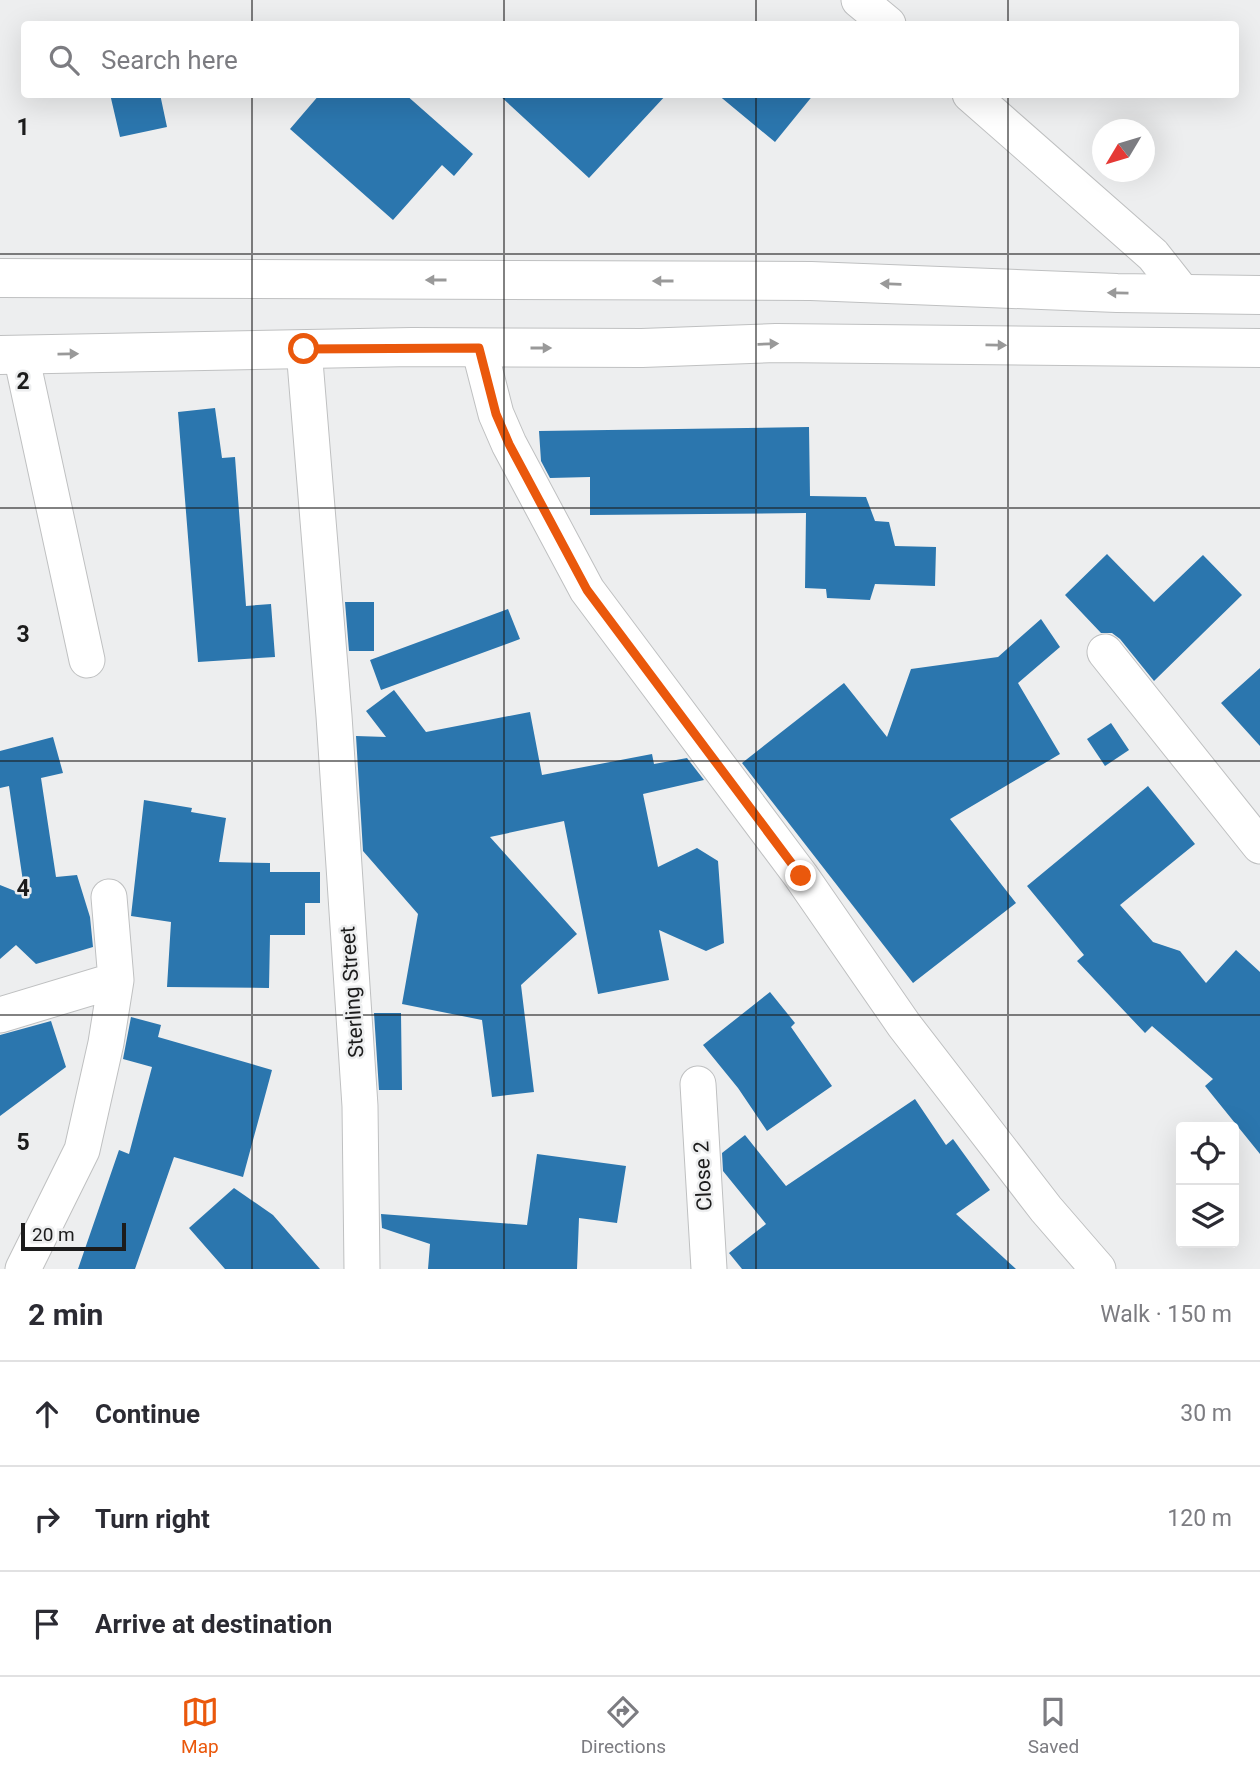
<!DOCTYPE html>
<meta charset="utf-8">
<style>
:root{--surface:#fff;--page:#f7f7f7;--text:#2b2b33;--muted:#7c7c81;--line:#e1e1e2;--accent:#ea580c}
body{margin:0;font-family:Roboto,sans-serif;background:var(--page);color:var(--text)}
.controls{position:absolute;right:21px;bottom:21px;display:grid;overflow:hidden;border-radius:7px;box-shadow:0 7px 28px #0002}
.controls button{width:63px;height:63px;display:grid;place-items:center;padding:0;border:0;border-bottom:2px solid var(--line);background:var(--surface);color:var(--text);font:35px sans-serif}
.compass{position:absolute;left:1092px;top:119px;width:63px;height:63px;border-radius:50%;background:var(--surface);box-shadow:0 7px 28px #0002;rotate:232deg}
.scale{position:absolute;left:21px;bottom:18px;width:105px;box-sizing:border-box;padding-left:7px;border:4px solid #1c1c1c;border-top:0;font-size:19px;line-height:24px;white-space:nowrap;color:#1c1c1c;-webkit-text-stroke:5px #edeeef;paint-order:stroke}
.stop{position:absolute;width:21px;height:21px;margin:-16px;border:5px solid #ea580c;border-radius:50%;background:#fff}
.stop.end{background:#ea580c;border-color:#fff;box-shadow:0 2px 7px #0008}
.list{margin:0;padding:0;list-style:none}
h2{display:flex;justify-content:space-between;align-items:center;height:91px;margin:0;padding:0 28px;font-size:30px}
h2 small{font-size:23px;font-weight:400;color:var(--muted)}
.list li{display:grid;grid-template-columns:46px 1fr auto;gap:21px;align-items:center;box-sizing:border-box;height:105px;padding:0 28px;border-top:2px solid var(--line)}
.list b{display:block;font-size:26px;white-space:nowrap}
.list em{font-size:23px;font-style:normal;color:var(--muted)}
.icon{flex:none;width:38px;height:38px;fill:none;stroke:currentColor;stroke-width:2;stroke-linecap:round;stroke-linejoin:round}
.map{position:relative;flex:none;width:1260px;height:1269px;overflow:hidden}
.search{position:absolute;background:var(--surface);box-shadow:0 7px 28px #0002;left:21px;right:21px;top:21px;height:77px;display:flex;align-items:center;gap:18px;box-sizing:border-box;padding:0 24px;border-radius:7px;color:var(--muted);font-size:26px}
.sheet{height:406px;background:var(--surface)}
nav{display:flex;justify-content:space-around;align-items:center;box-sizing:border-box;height:98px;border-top:2px solid var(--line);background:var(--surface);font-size:19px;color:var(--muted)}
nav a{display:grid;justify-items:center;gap:4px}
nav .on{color:var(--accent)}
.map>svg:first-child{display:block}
.building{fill:#2b76ae}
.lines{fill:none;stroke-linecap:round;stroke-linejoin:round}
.street-casing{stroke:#bfc0c1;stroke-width:37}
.secondary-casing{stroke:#bfc0c1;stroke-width:40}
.street{stroke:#fff;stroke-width:35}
.secondary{stroke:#fff;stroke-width:38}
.oneway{fill:#999}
.route{stroke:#ea580c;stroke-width:9}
.grid{fill:none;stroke:#1c1c1c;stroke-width:2;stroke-opacity:0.55}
.labels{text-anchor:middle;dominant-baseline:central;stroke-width:5;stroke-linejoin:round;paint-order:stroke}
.street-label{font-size:21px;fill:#1c1c1c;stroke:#edeeef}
.grid-label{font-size:23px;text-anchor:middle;font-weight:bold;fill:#1c1c1c;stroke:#edeeef;stroke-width:5;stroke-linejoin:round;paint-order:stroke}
</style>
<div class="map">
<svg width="1260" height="1269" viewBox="0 0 1260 1269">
<rect width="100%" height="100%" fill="#edeeef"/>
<path class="building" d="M110,94H160L167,127L120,137Z
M320,94H405L473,154L454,176L442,165L393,220L290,129Z
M498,94H667L589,178Z
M717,94H814L775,142Z
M215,408L222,458L235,457L246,606L271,604L275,657L198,662L178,412Z
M809,427L810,496L866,497L875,521L889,522L895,546L936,547L935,586L875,584L870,600L827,598L826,589L805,588L806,513L590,515V477L550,478L541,461L539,431Z
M1107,554L1154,602L1203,555L1242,595L1154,681L1120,639L1112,633H1101L1065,595Z
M345,602H374V651H349Z
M508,609L520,639L381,690L370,660Z
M1041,619L1060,647L1018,683L1060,754L950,819L1016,903L913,983L742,763L844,683L887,737L911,669L998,657Z
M1260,668V746L1221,703Z
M394,690L426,732L530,712L542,775L652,754L654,764L687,758L704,780L643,794L658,867L697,848L718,861L724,943L706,951L659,930L669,980L598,994L564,821L490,837L577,934L521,985L534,1092L492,1097L482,1020L402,1004L418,914L363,851L356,736L386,737L366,711Z
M1111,723L1129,750L1105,766L1087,739Z
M53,737L63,773L41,778L56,877L77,875L90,917L93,947L36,964L16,945L0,959V885L25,895L9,786L0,788V751Z
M1148,786L1195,844L1120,905L1153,942L1180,951L1206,983L1236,950L1260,972V1154L1205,1086L1213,1079L1152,1026L1145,1033L1077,961L1084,955L1027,886Z
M144,800L192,808L191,812L226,818L219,862L270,863V872H320V903H305V935H270L269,988L167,987L171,922L131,916Z
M770,992L795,1023L791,1027L832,1086L767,1131L738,1088L703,1045Z
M374,1013H401L402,1090H379Z
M131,1017L161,1025L158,1037L272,1070L243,1177L174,1157L135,1269H78L119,1150L129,1154L152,1067L123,1059Z
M51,1021L66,1067L0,1116V1035Z
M915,1099L946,1145L953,1139L990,1190L956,1214L1016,1269H742L729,1253L766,1224L723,1171L722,1153L745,1135L786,1186Z
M537,1154L626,1166L617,1223L579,1218L577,1269H428L430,1244L382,1228L381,1214L527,1225Z
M234,1188L273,1215L320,1269H225L189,1228Z"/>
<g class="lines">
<defs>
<path id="street" d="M859,0L888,24
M970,94L1153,255L1183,293
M479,348L496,414L509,444L587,590L801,876L904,1025L1046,1209L1098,1269
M304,349L334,716L360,1106L362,1269
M21,355L87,660
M1105,652L1260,846
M0,1015L116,980
M698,1084L709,1269
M23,1269L82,1150L106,1043L116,980L109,897"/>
<path id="secondary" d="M0,278L811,281L1117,293L1260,295
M0,355L412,347L642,348L776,343L1260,348"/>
</defs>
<use href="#street" class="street-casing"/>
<use href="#secondary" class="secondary-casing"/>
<use href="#street" class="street"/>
<use href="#secondary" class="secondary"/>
</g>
<defs><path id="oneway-solid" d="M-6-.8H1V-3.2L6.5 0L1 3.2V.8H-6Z" transform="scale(1.75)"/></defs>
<g class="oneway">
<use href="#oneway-solid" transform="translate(436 280) rotate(-180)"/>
<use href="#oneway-solid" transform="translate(663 281) rotate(-180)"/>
<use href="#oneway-solid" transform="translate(891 284) rotate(-178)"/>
<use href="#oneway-solid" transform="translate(1118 293) rotate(-179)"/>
<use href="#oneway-solid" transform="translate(768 344) rotate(-2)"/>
<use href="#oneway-solid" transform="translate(996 345) rotate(1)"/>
<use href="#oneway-solid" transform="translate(541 348)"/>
<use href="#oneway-solid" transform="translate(68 354) rotate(-1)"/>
</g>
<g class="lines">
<path class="route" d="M304,349L479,348L496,414L509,444L587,590L801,876"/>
</g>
<path class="grid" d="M252,0V24M504,0V24M756,0V24M1008,0V24M252,94V1269M504,94V1269M756,94V1269M1008,94V1269M0,254H1260M0,508H1260M0,761H1260M0,1015H1260"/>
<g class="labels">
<g class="street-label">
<text transform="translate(352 992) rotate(-94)">Sterling Street</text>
<text transform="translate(703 1176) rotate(-93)">Close 2</text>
</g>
</g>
<g class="grid-label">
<text x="23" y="135">1</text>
<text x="23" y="389">2</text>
<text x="23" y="642">3</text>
<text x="23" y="896">4</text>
<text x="23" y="1150">5</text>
</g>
</svg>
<div class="controls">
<button><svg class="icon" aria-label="locate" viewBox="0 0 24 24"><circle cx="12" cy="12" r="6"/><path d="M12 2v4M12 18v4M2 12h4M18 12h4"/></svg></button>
<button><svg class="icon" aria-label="layers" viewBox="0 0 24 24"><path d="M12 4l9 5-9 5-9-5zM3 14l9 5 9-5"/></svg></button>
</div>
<svg class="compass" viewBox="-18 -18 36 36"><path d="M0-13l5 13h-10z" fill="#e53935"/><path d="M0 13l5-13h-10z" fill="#7c7c81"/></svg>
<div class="scale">20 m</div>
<div class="stop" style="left:304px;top:349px"></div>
<div class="stop end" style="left:801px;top:876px"></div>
<div class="search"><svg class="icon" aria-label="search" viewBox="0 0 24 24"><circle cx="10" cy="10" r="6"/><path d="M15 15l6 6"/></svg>Search here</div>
</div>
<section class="sheet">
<h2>2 min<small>Walk · 150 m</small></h2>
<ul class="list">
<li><svg class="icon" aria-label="ahead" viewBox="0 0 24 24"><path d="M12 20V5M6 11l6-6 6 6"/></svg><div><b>Continue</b></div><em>30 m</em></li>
<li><svg class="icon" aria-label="right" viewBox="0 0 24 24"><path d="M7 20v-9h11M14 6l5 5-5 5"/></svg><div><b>Turn right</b></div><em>120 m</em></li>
<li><svg class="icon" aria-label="arrive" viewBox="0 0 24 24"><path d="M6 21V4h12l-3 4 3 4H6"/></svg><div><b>Arrive at destination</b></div></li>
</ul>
</section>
<nav>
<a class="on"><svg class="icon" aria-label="map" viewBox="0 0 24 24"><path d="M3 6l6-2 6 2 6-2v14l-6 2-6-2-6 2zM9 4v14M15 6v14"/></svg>Map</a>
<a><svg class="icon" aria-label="directions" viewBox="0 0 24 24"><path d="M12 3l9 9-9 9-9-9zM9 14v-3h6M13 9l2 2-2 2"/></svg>Directions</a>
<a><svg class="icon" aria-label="saved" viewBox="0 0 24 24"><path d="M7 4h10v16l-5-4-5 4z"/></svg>Saved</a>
</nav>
